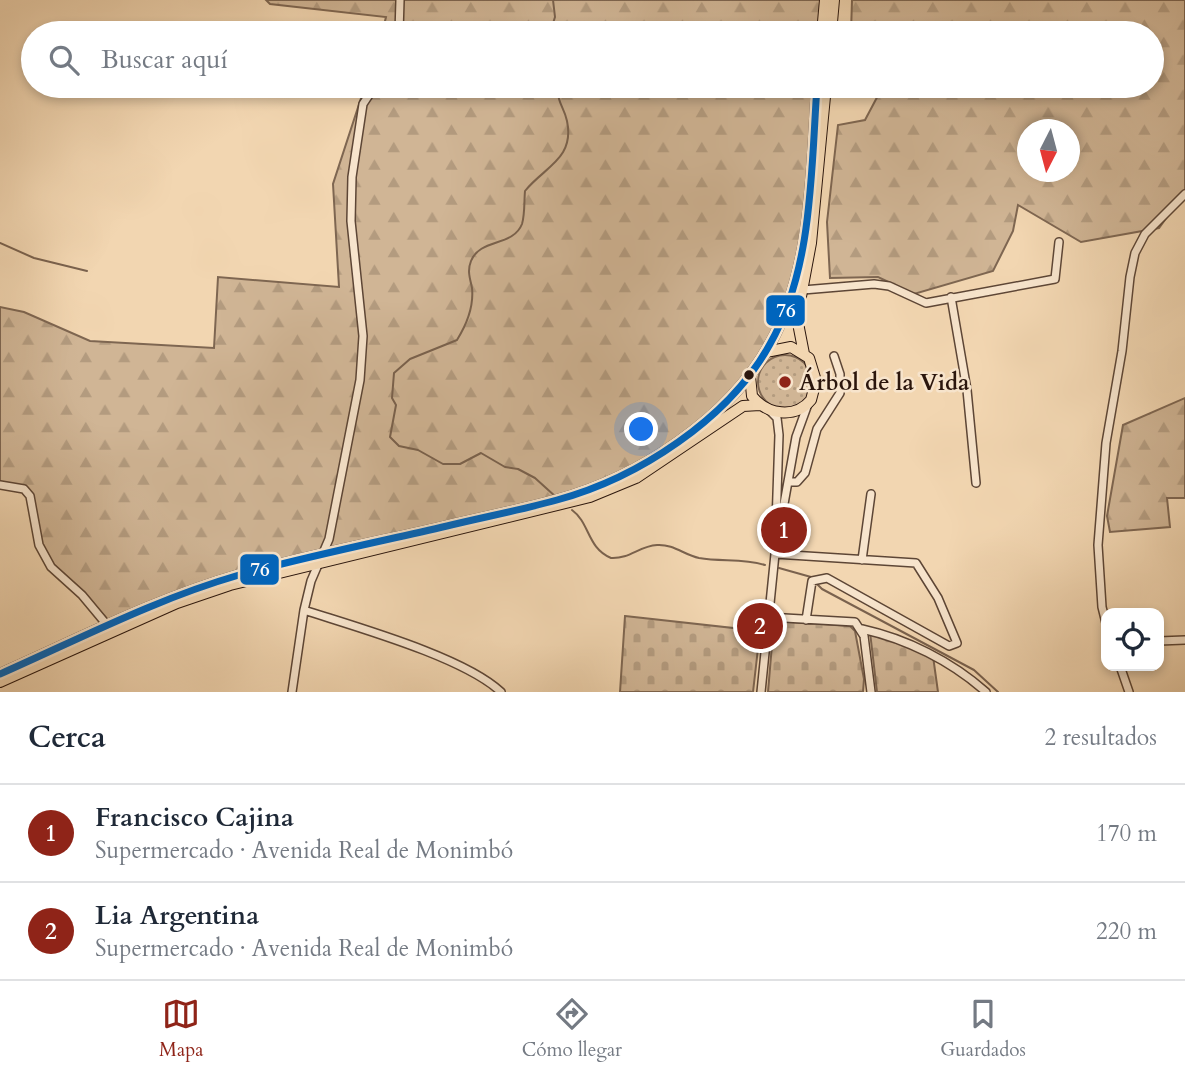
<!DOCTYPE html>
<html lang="es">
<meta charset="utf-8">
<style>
:root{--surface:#fff;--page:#f6f6f7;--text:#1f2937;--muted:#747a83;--line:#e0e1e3;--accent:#8f2418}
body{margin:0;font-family:Cardo,serif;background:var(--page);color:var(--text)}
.controls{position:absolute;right:21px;bottom:21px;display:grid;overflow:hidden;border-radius:14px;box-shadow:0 4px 10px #0003}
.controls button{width:63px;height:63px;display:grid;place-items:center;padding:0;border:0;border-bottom:2px solid var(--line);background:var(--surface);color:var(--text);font:35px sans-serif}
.compass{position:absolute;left:1017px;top:119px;width:63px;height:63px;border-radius:50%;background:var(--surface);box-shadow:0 4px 10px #0003;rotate:186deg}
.you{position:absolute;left:642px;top:430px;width:24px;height:24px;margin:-18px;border:5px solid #fff;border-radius:50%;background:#1a73e8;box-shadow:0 0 0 10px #1a73e833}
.badge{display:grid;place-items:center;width:46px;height:46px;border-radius:50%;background:var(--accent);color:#fff;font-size:23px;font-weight:700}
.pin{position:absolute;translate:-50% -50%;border:4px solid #fff;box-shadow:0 2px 7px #0006}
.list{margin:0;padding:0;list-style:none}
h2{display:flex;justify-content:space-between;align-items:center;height:91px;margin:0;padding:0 28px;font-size:30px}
h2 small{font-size:23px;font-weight:400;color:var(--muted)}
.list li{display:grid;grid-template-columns:46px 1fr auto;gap:21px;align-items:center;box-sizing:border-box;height:98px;padding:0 28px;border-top:2px solid var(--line)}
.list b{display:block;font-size:26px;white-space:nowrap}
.list p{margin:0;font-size:23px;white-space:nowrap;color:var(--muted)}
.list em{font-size:23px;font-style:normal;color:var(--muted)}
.icon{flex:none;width:38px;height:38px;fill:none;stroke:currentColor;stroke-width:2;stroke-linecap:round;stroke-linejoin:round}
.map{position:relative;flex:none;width:1185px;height:692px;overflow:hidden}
.search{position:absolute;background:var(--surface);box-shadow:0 4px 10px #0003;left:21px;right:21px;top:21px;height:77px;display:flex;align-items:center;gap:18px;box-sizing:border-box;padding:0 24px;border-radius:38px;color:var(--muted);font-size:26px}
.sheet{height:287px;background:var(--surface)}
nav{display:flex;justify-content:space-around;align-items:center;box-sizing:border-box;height:98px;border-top:2px solid var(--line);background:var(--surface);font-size:19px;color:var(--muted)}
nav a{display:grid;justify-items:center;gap:4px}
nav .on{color:var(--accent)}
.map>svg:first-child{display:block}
.grass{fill:url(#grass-dots);stroke:#7e6651;stroke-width:2}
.forest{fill:url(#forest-firs);stroke:#7e6651;stroke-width:2;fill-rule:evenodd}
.cemetery{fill:url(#cemetery-stones);stroke:#7e6651;stroke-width:2}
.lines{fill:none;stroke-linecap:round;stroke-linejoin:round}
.stream{stroke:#7a624e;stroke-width:2}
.minor-casing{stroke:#5d4636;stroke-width:10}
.highway-casing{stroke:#2b160d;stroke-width:12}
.minor{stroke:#f7e4cc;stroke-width:7}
.highway{stroke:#f2d6b1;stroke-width:10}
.bus-1-casing{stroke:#f7e4cc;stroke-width:12}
.bus-1{stroke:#0065bd;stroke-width:7}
.bus-dot{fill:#2b160d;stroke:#f7e4cc;stroke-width:2.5}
.poi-dot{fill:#8f2418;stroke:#f7e4cc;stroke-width:2.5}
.labels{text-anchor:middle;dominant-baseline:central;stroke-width:5;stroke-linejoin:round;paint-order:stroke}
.poi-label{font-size:23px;font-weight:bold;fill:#2b160d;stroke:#f7e4cc;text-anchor:start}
.line-badge{stroke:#f7e4cc;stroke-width:2.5}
.badge-label{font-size:19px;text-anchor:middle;font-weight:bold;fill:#fff}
</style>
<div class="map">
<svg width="1185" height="692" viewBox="0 0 1185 692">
<defs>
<pattern id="grass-dots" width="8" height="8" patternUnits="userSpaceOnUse" patternTransform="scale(1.75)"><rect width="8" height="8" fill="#d0b595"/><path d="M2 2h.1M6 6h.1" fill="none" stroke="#b39b7f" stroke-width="1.8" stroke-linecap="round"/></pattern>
<pattern id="forest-firs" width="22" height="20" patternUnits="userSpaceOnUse" patternTransform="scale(1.75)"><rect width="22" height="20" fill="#d0b595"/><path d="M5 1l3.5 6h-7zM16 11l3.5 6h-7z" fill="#b39b7f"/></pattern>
<pattern id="cemetery-stones" width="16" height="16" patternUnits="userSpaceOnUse" patternTransform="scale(1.75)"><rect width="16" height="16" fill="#d0b595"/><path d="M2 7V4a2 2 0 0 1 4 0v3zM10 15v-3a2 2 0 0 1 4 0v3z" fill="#b39b7f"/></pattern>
</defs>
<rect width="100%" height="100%" fill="#f2d6b1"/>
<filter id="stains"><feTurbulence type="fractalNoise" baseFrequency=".00286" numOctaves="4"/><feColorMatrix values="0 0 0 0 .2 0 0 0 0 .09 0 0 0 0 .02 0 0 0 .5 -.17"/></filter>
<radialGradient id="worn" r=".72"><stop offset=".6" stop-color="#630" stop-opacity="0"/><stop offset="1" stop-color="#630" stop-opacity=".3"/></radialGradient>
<path class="grass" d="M758 382a27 27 0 1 1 54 0a27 27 0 1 1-54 0Z"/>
<path class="forest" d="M266,0H825L822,33H382L386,17L270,4Z
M852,0H1185V192L1159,228L1081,242L1018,205L1013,231L993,271L914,294L878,277L830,278L827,222L838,125L865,120L883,86H1152V33H851ZM1028,130H1070V172H1028Z
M365,86H818L800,261L777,331L724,403L638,466L559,500L280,564L107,625L51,567L39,545L34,511L24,489L0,485V307L24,312L90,341L214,348L218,277L339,287L333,184Z
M1185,398V498H1167L1170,527L1110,532L1107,516L1123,425Z"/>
<path class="cemetery" d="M625,616L760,631L753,692H620Z
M774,621L850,626L855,631L864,679L863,692H768Z
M870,632L933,656L938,692H877Z"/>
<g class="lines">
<path class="stream" d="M550,33L555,17L553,0
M0,243L34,258L87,271
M556,497L535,478L518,469L505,467L481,453L460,464H443L418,450L399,446L390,437L396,405L392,398L394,373L410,359L457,340C467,324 474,307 472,288C470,278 467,271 471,261C480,238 513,247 522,224C525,214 524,202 525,191C544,167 575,159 567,121C564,106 557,104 558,86
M572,510C590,523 587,548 611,558C630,559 639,546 657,545C674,544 684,555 699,558C722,562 743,558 765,565
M779,568L811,577
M815,582L822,589L974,670L998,692"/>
<defs>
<path id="minor" d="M399,33L400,0
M803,290L874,284L889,286L926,303L1055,279L1059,242
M951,297L967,390L976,483
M770,411L777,418L779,435L775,553
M788,482H797L805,473L817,429L840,393V374L834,356
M0,485L24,489L30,496L39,545L51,567L82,595L107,625
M775,554L916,563L938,598L957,643L949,646L827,578L812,581L806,620
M862,560L871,494
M304,610C356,627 464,657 501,692
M767,617L855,622L864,636L871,692
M1106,623L1102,607L1098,545L1106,443L1122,351L1130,277L1135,253L1145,234L1185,194
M862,629C907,639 951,661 986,692
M1159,641L1185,640
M1120,666L1129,692
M292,692L304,610L311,581L329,539L360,380L363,336L351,221L352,177L363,104L375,86
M761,692L775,554L796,437L808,404"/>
<path id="highway" d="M822,33L825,0
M831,33L834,0
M804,354L797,318L811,243L826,86
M750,376L752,396C767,415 795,419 811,400L816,381L809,358L791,347L766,352
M0,674C79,639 156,599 239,575C308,556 378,542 447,526C484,517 521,510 557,500C638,478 729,419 770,344C813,268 811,171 817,86
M0,682L177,603L230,585L590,497L636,478L743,406L760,405"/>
</defs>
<use href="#minor" class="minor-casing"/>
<use href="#highway" class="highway-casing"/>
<use href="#minor" class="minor"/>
<use href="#highway" class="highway"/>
<defs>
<path id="bus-1" d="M0,674C79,639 156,599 239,575C308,556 378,542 447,526C484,517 521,510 557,500C638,478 729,419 770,344C813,268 811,171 817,86"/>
</defs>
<use href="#bus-1" class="bus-1-casing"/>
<use href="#bus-1" class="bus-1"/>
</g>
<circle class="bus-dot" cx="749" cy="375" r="6"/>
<circle class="poi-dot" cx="785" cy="382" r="7"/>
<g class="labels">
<g class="poi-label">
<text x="799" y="382">Árbol de la Vida</text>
</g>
</g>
<g class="line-badge">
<rect x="765" y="294" width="41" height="33" rx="7" fill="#0065bd"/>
<rect x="239" y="553" width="41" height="33" rx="7" fill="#0065bd"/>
</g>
<g class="badge-label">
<text x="786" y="317">76</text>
<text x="260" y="576">76</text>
</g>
<rect width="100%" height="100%" filter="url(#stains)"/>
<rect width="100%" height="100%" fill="url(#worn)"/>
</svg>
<div class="controls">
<button><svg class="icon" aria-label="locate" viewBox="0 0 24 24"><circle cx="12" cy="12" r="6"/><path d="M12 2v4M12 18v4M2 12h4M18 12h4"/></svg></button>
</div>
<svg class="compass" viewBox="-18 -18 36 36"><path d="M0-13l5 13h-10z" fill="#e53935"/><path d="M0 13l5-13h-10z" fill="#747a83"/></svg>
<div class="you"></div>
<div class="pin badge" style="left:784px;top:530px">1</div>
<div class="pin badge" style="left:760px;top:626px">2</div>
<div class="search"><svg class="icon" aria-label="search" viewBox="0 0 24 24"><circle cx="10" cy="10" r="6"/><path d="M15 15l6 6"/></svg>Buscar aquí</div>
</div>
<section class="sheet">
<h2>Cerca<small>2 resultados</small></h2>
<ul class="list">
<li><span class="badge">1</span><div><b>Francisco Cajina</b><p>Supermercado · Avenida Real de Monimbó</p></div><em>170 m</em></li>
<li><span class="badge">2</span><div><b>Lia Argentina</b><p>Supermercado · Avenida Real de Monimbó</p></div><em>220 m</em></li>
</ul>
</section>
<nav>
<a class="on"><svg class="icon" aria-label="map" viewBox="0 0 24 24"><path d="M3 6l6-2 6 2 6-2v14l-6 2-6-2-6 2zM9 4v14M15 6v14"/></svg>Mapa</a>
<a><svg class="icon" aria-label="directions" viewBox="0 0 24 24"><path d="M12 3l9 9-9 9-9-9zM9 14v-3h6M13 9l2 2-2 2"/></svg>Cómo llegar</a>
<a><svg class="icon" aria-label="saved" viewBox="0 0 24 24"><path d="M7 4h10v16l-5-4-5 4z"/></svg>Guardados</a>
</nav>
